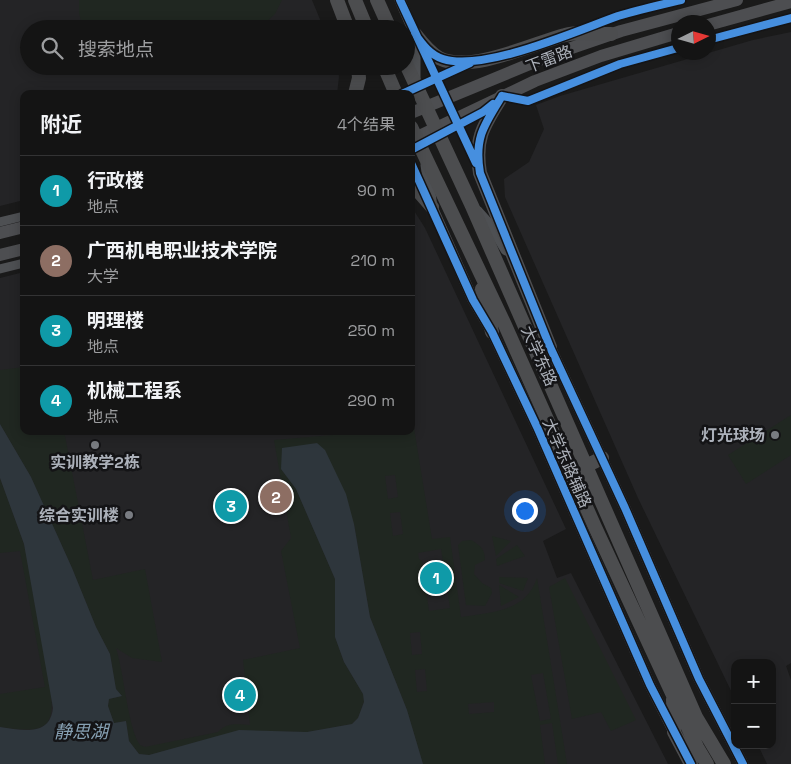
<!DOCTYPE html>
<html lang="zh">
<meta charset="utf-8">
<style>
:root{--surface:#141414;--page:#212122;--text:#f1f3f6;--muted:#9d9ea0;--line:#333334;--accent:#797c82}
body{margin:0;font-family:"Space Grotesk","Noto Sans SC",sans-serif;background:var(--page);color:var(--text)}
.controls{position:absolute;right:15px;bottom:15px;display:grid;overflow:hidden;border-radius:10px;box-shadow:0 2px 12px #0003}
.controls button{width:45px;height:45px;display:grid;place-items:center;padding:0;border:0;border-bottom:1px solid var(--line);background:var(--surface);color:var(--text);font:25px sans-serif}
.compass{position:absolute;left:671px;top:15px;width:45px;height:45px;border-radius:50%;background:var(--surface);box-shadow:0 2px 12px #0003;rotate:85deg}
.you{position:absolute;left:524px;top:510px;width:18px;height:18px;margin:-12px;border:4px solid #fff;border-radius:50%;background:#1a73e8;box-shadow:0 0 0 8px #1a73e833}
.badge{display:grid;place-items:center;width:32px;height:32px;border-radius:50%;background:var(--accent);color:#fff;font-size:16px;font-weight:700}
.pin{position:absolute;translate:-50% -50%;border:2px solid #fff;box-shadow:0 1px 5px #0006}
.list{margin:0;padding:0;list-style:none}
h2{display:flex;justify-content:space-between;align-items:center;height:65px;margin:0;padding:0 20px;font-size:21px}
h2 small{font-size:16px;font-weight:400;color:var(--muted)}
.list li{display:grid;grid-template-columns:32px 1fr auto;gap:15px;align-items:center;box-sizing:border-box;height:70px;padding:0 20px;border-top:1px solid var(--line)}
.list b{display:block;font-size:19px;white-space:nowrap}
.list p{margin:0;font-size:16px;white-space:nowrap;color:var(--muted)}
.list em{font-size:16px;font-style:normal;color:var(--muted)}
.icon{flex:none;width:28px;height:28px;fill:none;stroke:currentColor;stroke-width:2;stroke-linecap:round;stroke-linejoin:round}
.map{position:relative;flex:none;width:791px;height:764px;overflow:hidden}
.search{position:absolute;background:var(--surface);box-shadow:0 2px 12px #0003;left:20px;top:20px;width:395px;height:55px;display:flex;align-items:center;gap:12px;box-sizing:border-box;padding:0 18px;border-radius:28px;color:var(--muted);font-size:19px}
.panel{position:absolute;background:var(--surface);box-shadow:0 2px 12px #0003;left:20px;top:90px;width:395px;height:345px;border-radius:10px}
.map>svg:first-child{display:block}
.built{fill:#242426}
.green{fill:#202721;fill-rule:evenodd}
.water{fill:#2e363c}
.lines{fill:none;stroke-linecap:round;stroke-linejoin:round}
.minor{stroke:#4e5053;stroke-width:9}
.tertiary{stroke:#4e5053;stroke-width:11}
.secondary{stroke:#4d4e51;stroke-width:12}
.primary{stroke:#4c4d4f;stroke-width:14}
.cycleway-casing{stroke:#141416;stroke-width:11}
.cycleway{stroke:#468fdf;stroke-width:8}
.poi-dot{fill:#797c82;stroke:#141416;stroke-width:2}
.labels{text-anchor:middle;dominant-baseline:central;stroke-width:5;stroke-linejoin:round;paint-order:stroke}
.street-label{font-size:16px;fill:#acb1ba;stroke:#141416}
.poi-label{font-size:16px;font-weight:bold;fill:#acb1ba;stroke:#141416;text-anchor:end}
.water-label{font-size:18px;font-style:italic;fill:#86a0b3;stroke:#141416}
</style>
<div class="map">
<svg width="791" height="764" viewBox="0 0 791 764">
<rect width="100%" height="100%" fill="#1a1a1a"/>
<path class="built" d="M0,0H312L324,29H29V66H337L339,77L337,94H24V200L0,206Z
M791,32V663L786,666L791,680V764H767L758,745H772V663H735V699L638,498L505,197L504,179L529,162L544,129L536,105L560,96L753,40Z
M411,206L425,228L566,529L543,541L557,578L571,573L668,764H0V278L24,272V431H411Z"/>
<path class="green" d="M79,0H282L275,14L259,29H83L79,13Z
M24,367V431H64L93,580L145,569L162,662L132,658L116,648C124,673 128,729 140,745L145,747L218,732C227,722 237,724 250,725L243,660L300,648L281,551L291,538L274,440L379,431H411L414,428L432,539L450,537L461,617C491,612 526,612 537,578L567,764H558L552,723L540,725L545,764H423L407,710L370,617L354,524L281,469L296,489L335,579V637L344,662L363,694L364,701L358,718L352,724L307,732L239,731L149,755L139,754L129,741L126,721L114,723L108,706L109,699L122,696L116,689L110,654L96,627L72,568L31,477L0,424V370ZM395,475L398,497L388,499L385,476ZM400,512L403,534L393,536L390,513ZM441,549L450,608L429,611L422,561L419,559L418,553ZM420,632L422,654L412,655L410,633ZM425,669L427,691L417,692L415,670ZM543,673L551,719L540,721L531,675ZM494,702V712L469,714L468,704Z
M791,415V455L746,484L728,455Z
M0,478L24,544L50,685C57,732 43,733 0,727V694L45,687L20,551L0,553Z
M492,536L511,541L496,556Z
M471,540C480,545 485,549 485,560L475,565L474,574L482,583L491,588L492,593L485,606L466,605L458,545L462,541Z
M517,545L525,556L497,566L496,559Z
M499,577L528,578L523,591L499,583Z
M565,578L636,720L611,731L601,712L572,719L549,587Z
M499,585L519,597L501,606Z"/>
<path class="water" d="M0,424L31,477L72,568L96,627L110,654L116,689L122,696L109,699L108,706L114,723L126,721L129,741L139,754L149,755L239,730L307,732L352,724L358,718L364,702L363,694L344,662L335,637V579L296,489L281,469L282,448L317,443L325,450L346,494L354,524L370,617L407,710L423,764H0V727C22,730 50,737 53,708L24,544L0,478Z"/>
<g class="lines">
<path class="minor" d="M580,30L621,15L681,0
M708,40L791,18
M502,96L528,101L620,64L678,48
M0,222L24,216
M0,269L24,263"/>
<path class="tertiary" d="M400,0L415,34V83
M426,165L432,207L473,300L492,332L537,427L650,685L673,730
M477,211L494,230L506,250
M552,351L625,508L699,679L743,764"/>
<path class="secondary" d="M708,25L791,2
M411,113L554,54L621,31L737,0
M411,140L535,81L601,56L678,33
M0,233L24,227
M0,255L24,249"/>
<path class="primary" d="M337,0L348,29
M355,0L367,29
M377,0L390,29
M415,34C422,43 429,52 439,58C470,74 534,43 565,35C579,31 597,34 611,34
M406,64L472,206L696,717L724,764
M384,66L396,94
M355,94L359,78L358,66
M502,96C484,125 474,138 480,173L550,347L551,378
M411,127L505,325L595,527L697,747L707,764
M411,183L432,207
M482,289L492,332
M578,470L602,458
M673,699L674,732L691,764"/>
<defs>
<path id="cycleway" d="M400,0L476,163
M415,34C422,44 430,55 443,59C484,72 576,31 618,16C638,10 660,5 681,0
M708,40L791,18
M402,94L470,63
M502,96C484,125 474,138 480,173L550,347L625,508L699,679L743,764
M502,96L528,101L620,64L678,48
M411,150L483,112L493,104
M411,163L473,300L492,332L537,427L650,685L691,764"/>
</defs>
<use href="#cycleway" class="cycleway-casing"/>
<use href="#cycleway" class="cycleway"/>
</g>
<g class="poi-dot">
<circle cx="775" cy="435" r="5"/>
<circle cx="95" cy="445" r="5"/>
<circle cx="129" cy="515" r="5"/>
</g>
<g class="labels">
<g class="street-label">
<text transform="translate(549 59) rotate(-21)">下雷路</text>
<text transform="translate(539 356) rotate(66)">大学东路</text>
<text transform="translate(567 463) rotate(66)">大学东路辅路</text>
</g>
<g class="poi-label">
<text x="765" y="435">灯光球场</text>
<text x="95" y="462" text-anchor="middle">实训教学2栋</text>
<text x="119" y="515">综合实训楼</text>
</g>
<g class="water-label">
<text x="81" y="731">静思湖</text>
</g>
</g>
</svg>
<div class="controls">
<button>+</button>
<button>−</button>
</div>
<svg class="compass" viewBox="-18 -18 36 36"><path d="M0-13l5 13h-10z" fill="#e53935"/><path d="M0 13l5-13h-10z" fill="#9d9ea0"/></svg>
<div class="you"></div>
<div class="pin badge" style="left:436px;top:578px;background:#0f9aa8">1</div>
<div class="pin badge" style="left:276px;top:497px;background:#8d6e63">2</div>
<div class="pin badge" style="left:231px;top:506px;background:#0f9aa8">3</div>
<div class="pin badge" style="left:240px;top:695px;background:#0f9aa8">4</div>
<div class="search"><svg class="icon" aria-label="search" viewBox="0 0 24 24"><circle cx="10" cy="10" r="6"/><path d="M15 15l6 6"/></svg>搜索地点</div>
<section class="panel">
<h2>附近<small>4个结果</small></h2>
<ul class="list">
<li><span class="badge" style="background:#0f9aa8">1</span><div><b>行政楼</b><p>地点</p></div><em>90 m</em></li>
<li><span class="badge" style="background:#8d6e63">2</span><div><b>广西机电职业技术学院</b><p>大学</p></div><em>210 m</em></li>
<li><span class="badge" style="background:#0f9aa8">3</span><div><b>明理楼</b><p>地点</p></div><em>250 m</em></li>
<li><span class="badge" style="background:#0f9aa8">4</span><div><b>机械工程系</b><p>地点</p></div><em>290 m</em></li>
</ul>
</section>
</div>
